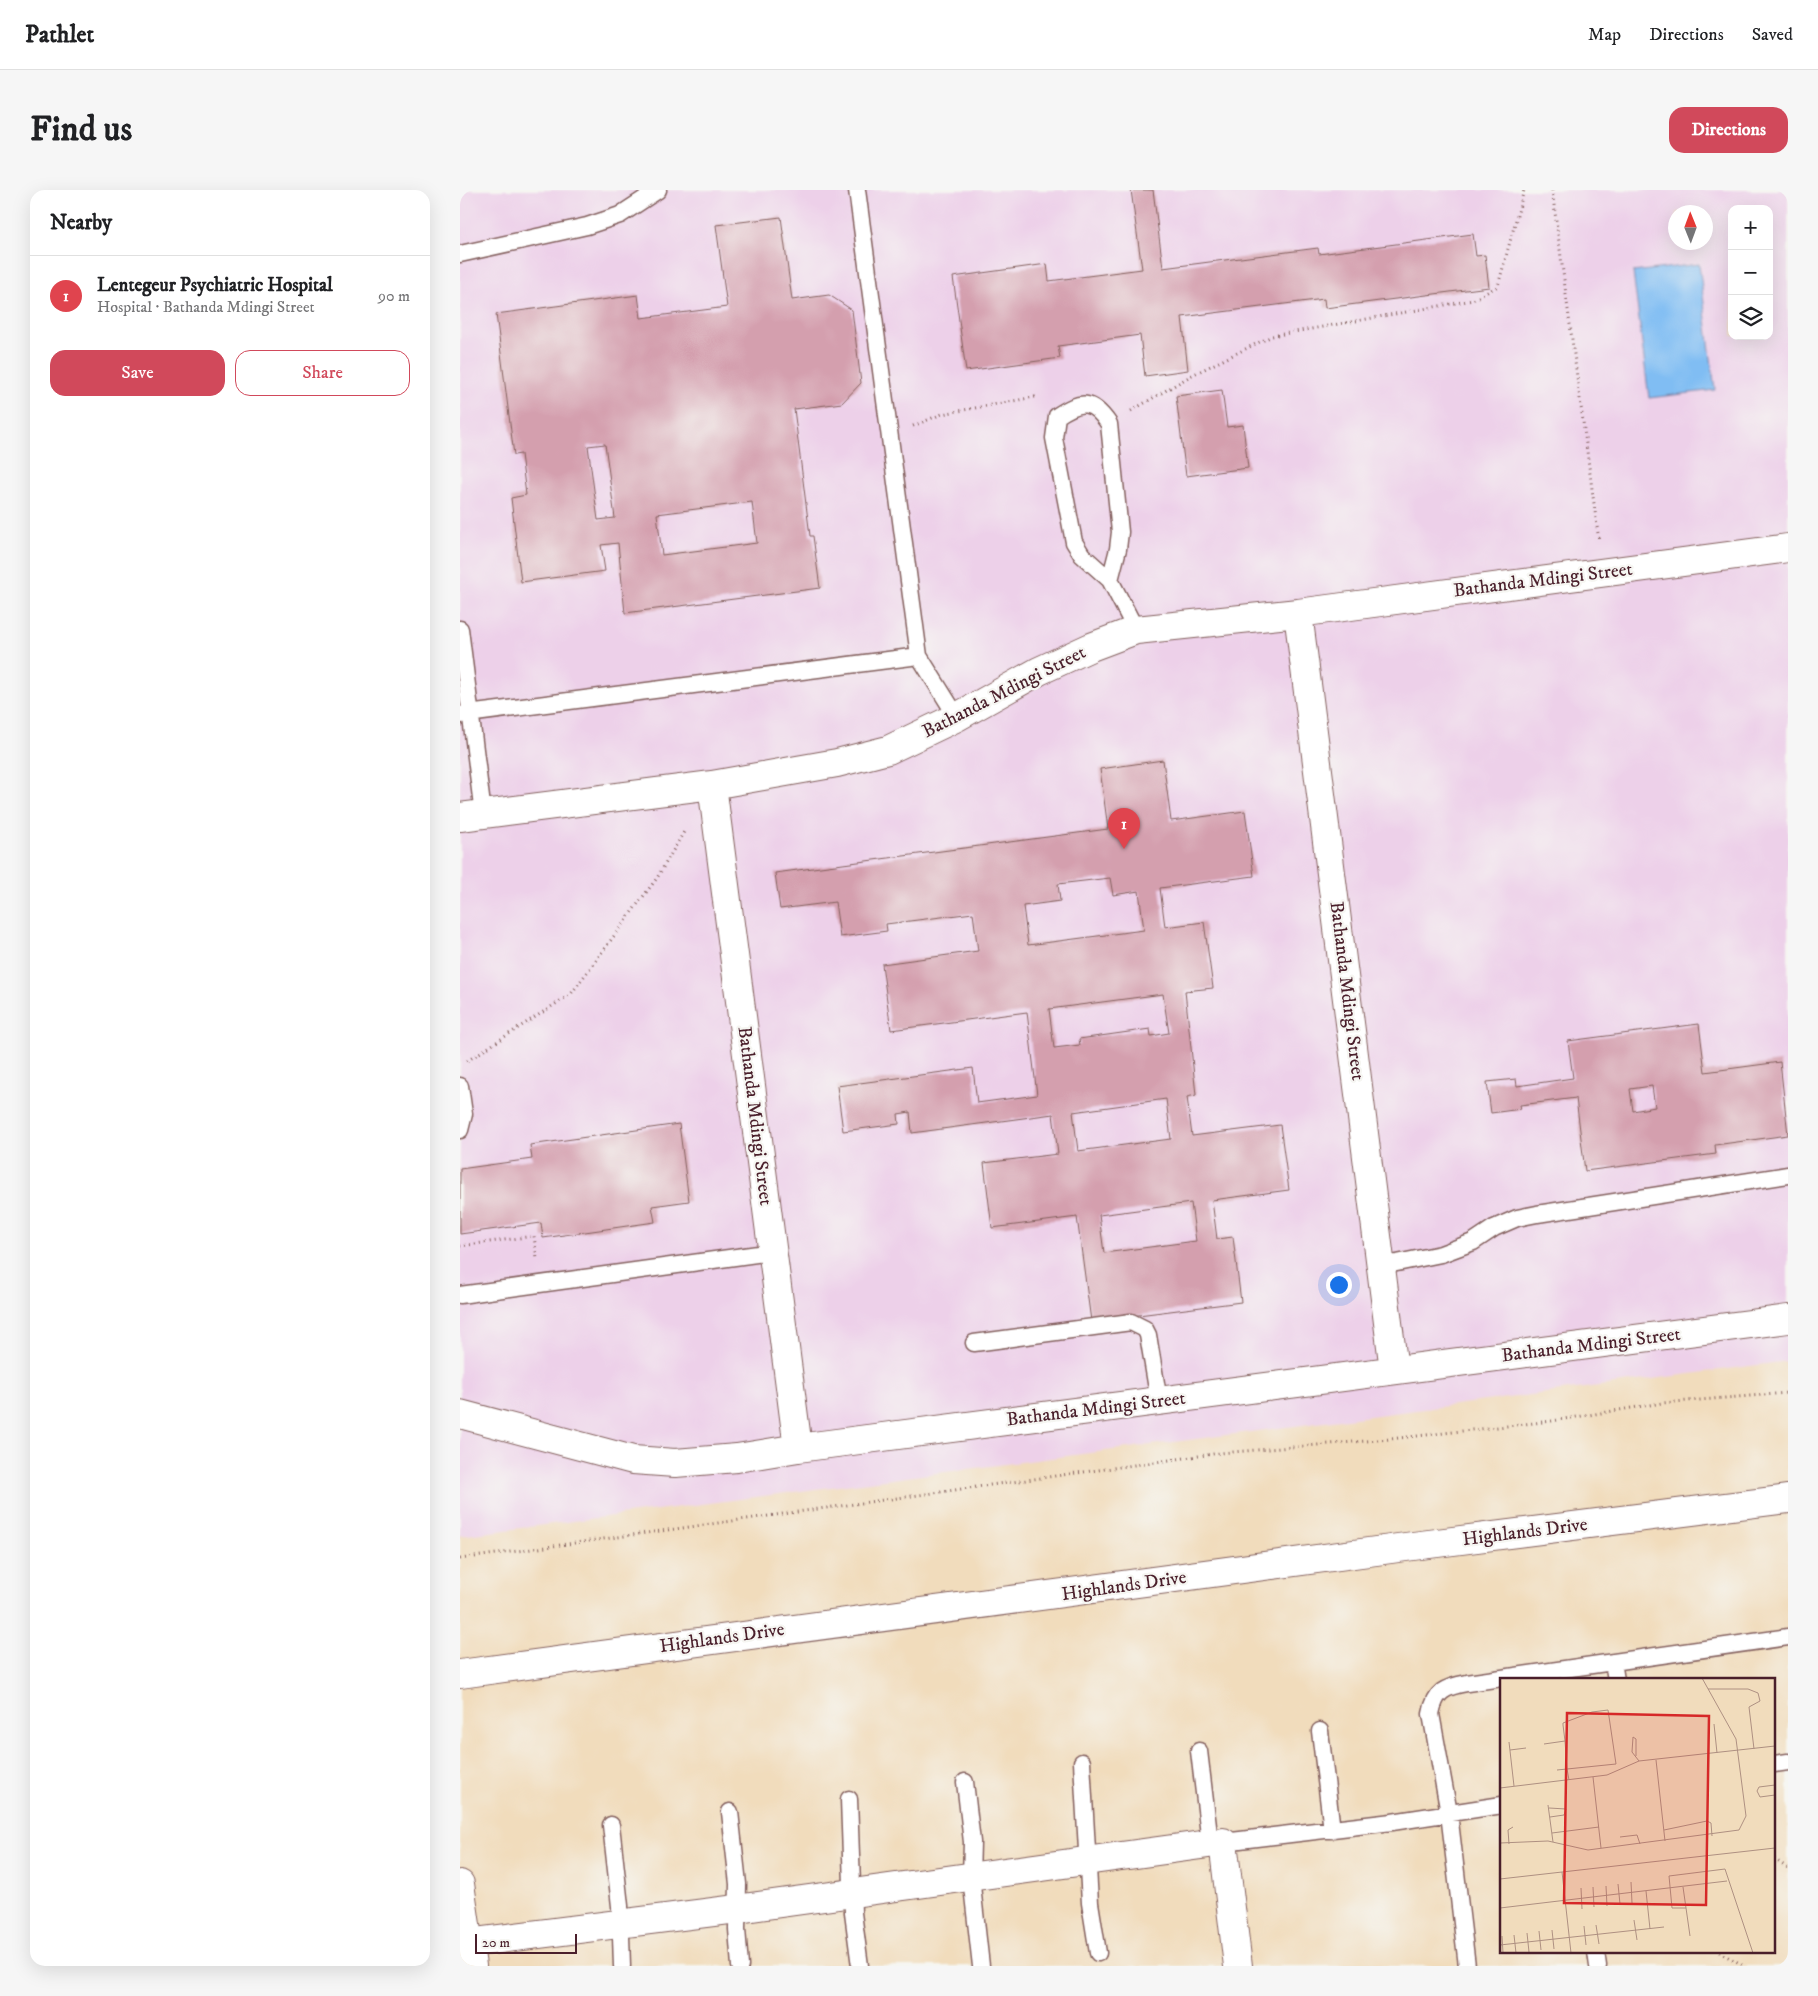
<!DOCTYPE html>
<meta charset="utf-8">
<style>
:root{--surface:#fff;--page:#f6f6f6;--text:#202124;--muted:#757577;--line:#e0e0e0;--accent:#d1495b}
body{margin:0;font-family:"IM FELL DW Pica",serif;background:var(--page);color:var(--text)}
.controls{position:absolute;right:15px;top:15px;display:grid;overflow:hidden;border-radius:10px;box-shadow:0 5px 20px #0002}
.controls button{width:45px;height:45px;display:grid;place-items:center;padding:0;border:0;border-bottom:1px solid var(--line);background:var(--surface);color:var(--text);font:25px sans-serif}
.compass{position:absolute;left:1208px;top:15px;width:45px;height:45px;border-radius:50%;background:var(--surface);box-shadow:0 5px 20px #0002;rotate:359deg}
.scale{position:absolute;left:15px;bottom:12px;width:102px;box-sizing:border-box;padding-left:5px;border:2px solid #4a1f2b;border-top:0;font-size:14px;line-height:18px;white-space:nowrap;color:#4a1f2b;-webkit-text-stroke:4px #f6f6f2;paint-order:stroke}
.you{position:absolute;left:878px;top:1094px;width:18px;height:18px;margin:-12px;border:4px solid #fff;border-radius:50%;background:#1a73e8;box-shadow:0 0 0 8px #1a73e833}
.badge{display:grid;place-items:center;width:32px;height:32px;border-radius:50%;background:var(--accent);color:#fff;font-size:16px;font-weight:700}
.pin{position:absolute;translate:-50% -41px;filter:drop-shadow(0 1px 2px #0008)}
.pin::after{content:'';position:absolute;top:26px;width:18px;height:15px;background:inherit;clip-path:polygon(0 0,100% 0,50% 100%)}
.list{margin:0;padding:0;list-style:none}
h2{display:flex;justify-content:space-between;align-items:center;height:65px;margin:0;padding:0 20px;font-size:21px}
h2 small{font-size:16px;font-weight:400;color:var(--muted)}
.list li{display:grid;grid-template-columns:32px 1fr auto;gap:15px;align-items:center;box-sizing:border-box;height:80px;padding:0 20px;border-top:1px solid var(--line)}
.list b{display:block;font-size:19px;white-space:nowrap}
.list p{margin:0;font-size:16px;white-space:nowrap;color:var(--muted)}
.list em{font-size:16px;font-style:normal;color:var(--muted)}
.actions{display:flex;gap:10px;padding:15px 20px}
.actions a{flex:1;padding:11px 0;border:1px solid var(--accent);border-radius:15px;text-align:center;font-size:18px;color:var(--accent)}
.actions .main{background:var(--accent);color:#fff}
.icon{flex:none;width:28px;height:28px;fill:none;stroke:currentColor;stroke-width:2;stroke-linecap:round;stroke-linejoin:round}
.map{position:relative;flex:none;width:1328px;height:1776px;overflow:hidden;border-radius:15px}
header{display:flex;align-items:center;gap:30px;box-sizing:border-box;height:70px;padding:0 25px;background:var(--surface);border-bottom:1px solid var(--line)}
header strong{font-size:24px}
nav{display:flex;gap:28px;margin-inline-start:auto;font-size:18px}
.intro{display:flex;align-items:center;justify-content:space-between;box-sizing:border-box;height:120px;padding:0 30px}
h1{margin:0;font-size:35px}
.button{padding:12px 22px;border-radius:15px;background:var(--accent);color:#fff;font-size:18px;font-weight:700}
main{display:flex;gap:30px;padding:0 30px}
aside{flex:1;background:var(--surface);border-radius:15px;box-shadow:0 5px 20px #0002}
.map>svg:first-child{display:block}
.built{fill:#edd0e9;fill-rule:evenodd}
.water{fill:#80bdf3;stroke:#656e8f}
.building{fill:#d49fae;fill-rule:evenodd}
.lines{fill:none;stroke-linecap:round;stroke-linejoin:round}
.lane-casing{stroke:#84615e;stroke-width:19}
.street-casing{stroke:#84615e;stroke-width:30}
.secondary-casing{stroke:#84615e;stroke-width:30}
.path{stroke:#84615e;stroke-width:3;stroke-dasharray:1 4;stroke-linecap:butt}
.lane{stroke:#fff;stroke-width:16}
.street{stroke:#fff;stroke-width:28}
.secondary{stroke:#fff;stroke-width:28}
.labels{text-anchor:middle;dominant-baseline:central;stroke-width:4.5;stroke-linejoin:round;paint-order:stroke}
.street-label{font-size:19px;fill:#4a1f2b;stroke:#f6f6f2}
.inset-road{fill:none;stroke:#ae9082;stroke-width:1}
.view{fill:#d62828;fill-opacity:0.15;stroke:#d62828;stroke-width:2.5}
.inset-edge{fill:none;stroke:#4a1f2b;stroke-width:2.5}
</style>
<header>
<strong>Pathlet</strong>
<nav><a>Map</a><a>Directions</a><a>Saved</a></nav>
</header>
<div class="intro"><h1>Find us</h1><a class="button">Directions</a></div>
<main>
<aside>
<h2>Nearby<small></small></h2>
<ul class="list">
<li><span class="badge" style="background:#e0444e">1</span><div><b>Lentegeur Psychiatric Hospital</b><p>Hospital · Bathanda Mdingi Street</p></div><em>90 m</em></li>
</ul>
<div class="actions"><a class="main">Save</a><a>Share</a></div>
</aside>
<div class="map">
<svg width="1328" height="1776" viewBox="0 0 1328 1776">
<rect width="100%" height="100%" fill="#f6f6f2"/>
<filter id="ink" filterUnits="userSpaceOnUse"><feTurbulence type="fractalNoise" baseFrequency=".02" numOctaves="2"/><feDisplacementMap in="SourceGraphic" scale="10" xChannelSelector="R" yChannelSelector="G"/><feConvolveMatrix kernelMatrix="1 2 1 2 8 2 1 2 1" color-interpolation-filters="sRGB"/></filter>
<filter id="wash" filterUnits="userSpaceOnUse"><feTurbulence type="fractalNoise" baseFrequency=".0096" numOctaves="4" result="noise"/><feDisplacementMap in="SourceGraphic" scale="20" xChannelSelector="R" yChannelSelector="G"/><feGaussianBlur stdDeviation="1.12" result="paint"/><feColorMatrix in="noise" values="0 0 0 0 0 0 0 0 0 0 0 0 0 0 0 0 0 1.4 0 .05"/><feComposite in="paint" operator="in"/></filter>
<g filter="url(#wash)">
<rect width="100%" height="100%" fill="#f1dcbc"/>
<path class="built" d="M0,0H1328V1171L0,1346ZM1272,19H1309V146H1272ZM1216,22H1246V52H1216Z"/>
<path class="water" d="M1239,74L1255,200L1189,208L1173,82Z"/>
<g id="blocks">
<path class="building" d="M671,0H693L703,78L858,58L859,64L1013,44L1016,66L1025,65L1029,97L865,118L864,109L722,127L728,180L685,186L680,145L598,156L600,168L506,181L493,87L587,74L589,91L682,79Z
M321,27L332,110L369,105L392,120L401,193L382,213L334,219L350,346H353L360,398L165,423L158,353L141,355L145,381L61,392L51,308L66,305L61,264L54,265L36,124L178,105L181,128L267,117L256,35ZM145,254L155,328L138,330L128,256ZM292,312L297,353L202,365L197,324Z
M762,200L767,237L783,235L788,278L726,286L716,206Z
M703,570L711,631L785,621L794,686L700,698L705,737L744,732L753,798L725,801L736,905L727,907L732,946L820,935L829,1000L752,1010L757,1049L773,1047L781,1112L631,1131L617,1027L532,1038L524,973L598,964L593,924L452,943L450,922L438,924L439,934L383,941L377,896L513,878L517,913L577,905L567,822L431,840L422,774L518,761L513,723L426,734L427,741L380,747L375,712L320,719L315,683L648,639L640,579ZM650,688L653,705L679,701L684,740L568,755L563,716L600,711L598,694ZM703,804L709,843L691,846L690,839L619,849L620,855L594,858L589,819ZM706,909L711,949L618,961L613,922ZM731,1013L736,1051L644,1063L639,1025Z
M1239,834L1245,882L1320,872L1328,945L1255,955L1256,964L1125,981L1116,908L1060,915L1061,919L1031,923L1027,892L1056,889L1057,896L1113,888L1108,851ZM1192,896L1195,917L1173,921L1170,899Z
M219,934L229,1011L192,1016L195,1032L83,1048L81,1033L0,1044V979L72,969L70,955Z"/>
</g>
</g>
<g filter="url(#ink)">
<use href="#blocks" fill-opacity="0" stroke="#84615e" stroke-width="1"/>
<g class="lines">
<defs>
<path id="lane" d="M0,64L127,36L160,25L198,0
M650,390L658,359L660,342L649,234C632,209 621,210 597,226L594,248L614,352L622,365L650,390L676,440
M0,439L23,624
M459,466L497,527
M0,525L459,466L397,0
M0,896L4,924L0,940
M922,1076L981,1064L1013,1052L1034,1038L1057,1028L1077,1024L1328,985
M0,1105L312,1062
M514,1153L671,1132L685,1139L688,1145L699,1211
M1153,1472L1156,1490
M860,1541L872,1640
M739,1561L750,1653
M622,1572L630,1713L638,1763
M1314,1574L1328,1572
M505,1592L512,1652L511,1687L521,1776
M389,1609L393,1723L400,1776
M270,1622L278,1694L277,1739L280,1776
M151,1635L160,1716L162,1776
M763,1652L932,1632L1042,1615
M1136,1762L1138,1776
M1007,1776L989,1623L971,1524C975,1501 985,1497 1007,1493L1328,1447"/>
<path id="street" d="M838,423L934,1180
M252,595L338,1258
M0,627L252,595L377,573L428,560L497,527L579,481L631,457L676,440L838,423L1328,358
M0,1224L173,1270L215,1273L277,1268L338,1258L1328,1129
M0,1694L12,1776
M0,1754L277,1719L763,1652L778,1776"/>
<path id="secondary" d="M0,1484L953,1356L1328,1309"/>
</defs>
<use href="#lane" class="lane-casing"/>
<use href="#street" class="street-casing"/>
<use href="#secondary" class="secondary-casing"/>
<path class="path" d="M1092,0L1139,351
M671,221L732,185L812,146L1013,110L1038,96L1064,0
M453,236L482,224L575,207L577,209
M7,871L111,804L197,688L225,640
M0,1056L74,1046L77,1069
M0,1369L760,1263L930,1249L1092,1231L1202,1213L1328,1203
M1314,1669L1328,1678
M1259,1762L1285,1776"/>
<use href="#lane" class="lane"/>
<use href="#street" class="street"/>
<use href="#secondary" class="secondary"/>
</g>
</g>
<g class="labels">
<g class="street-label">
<text transform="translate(1083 390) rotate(-7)">Bathanda Mdingi Street</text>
<text transform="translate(544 502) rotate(-27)">Bathanda Mdingi Street</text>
<text transform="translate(887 801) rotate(83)">Bathanda Mdingi Street</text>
<text transform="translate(295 926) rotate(83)">Bathanda Mdingi Street</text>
<text transform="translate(1131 1155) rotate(-7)">Bathanda Mdingi Street</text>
<text transform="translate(636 1219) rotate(-7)">Bathanda Mdingi Street</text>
<text transform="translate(1065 1342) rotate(-7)">Highlands Drive</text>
<text transform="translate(664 1396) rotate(-8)">Highlands Drive</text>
<text transform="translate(262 1448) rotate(-8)">Highlands Drive</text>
</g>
</g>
<g transform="translate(1040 1488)">
<rect width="275" height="275" fill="#f1dcbc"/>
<path class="inset-road" d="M208,11H248L258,15L260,23L249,29L254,71M214,46L217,75M9,64L14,108M44,66L65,63M10,72L26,70M136,78V61L133,59L132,74L139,83M156,82L165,163M57,92L67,91L116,86L108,32L92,34L63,45V47L65,63L67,91L69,102M93,99L101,170M275,107L259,109L257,113L260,119L275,117M0,110L107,97L139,83L275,68M48,127L53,164M49,130L66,131L64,137L50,139M164,152L207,143L211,145L212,158M52,155L99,149M120,159L137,157L140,166M0,165L48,163L88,172L239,152L246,138L236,61L202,0M9,166L8,152L13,149M62,194L71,275M0,201L275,170M131,204L132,225M118,206L120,226M106,208L107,228M93,209L94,229M183,209L190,258M81,210L82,231M146,213L150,251M0,230L227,203M186,230H172L169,198L225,191L253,275M134,242L137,262M96,247L99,266M84,248L86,267M52,252L54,271M39,253L41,272M27,255L29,274M14,257L16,275M2,258L3,275M0,267L164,249"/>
<path class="view" d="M67,35L209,38L206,227L64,225Z"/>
<rect width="275" height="275" class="inset-edge"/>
</g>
</svg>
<div class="controls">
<button>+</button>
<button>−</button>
<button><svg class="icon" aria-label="layers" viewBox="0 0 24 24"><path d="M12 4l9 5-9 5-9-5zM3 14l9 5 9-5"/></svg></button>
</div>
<svg class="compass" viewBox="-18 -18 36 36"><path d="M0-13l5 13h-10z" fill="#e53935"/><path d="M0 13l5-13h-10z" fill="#757577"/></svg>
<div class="scale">20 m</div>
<div class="you"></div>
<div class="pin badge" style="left:664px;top:659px;background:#e0444e">1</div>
</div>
</main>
